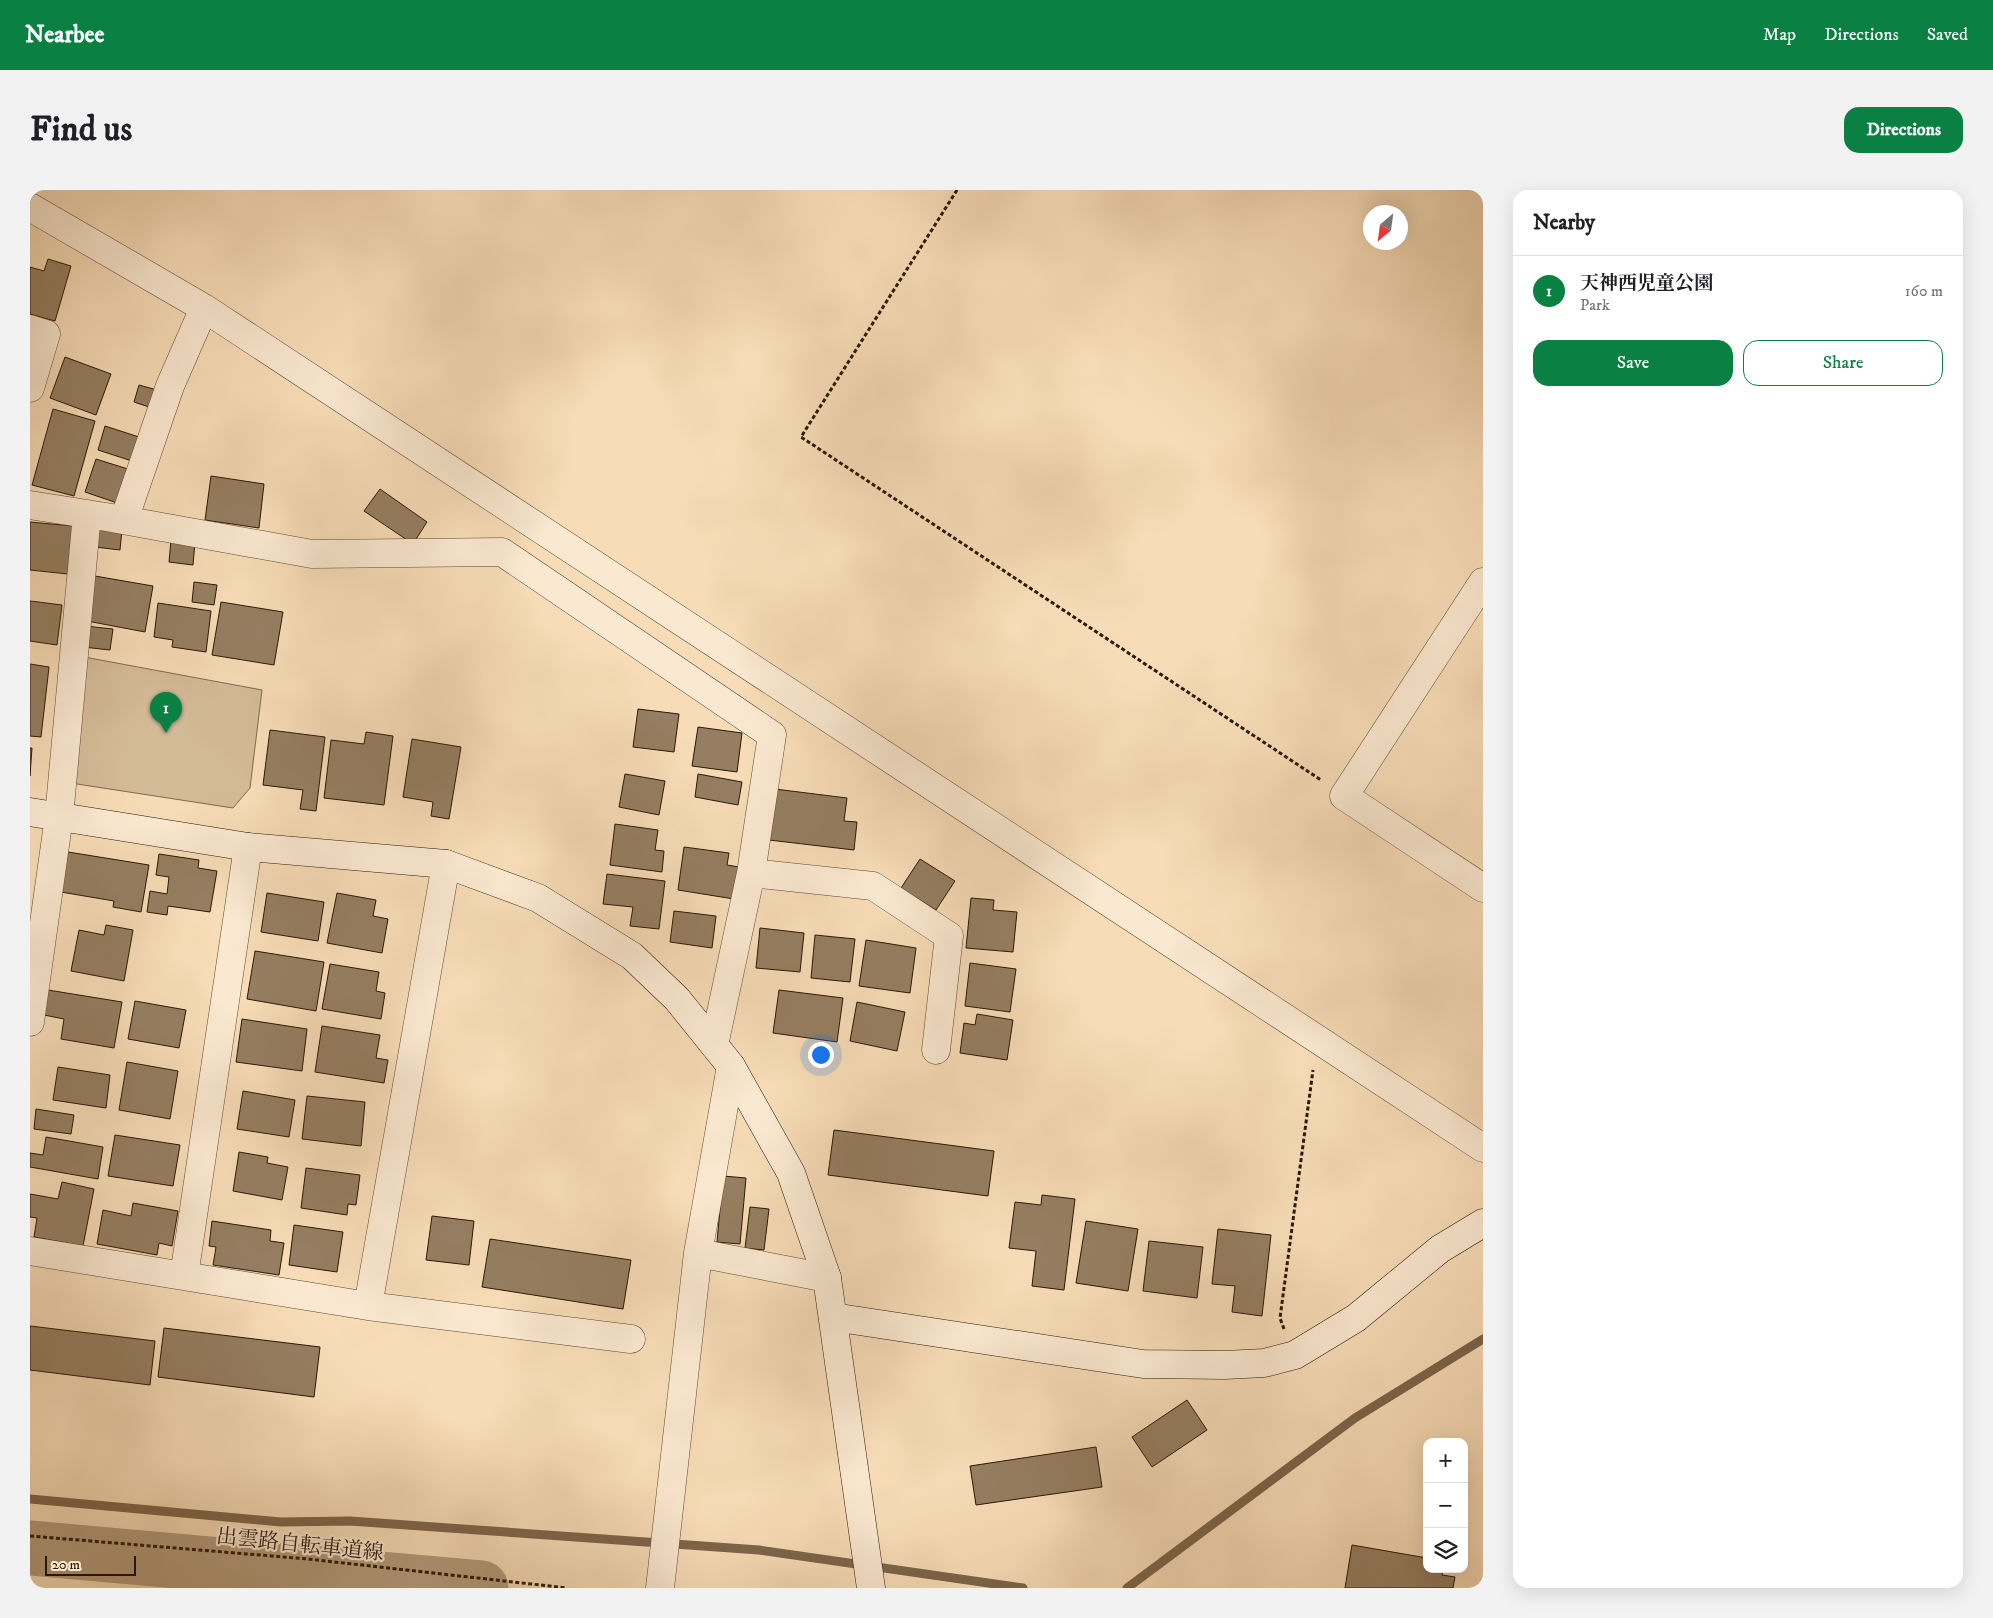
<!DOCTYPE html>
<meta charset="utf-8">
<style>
:root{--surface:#fff;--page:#f2f2f2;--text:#202124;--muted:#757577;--line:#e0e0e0;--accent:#0b8043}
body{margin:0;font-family:"IM FELL DW Pica","Noto Serif JP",serif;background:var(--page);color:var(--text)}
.controls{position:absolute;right:15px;bottom:15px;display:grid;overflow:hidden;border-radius:10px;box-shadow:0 5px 20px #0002}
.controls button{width:45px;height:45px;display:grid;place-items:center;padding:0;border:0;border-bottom:1px solid var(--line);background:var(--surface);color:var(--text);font:25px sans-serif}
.compass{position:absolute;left:1333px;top:15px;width:45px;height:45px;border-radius:50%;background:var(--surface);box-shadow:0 5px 20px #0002;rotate:209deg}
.scale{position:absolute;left:15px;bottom:12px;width:91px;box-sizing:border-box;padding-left:5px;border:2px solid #2b1803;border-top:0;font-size:14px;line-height:18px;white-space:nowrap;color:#2b1803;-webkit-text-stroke:4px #fae8d0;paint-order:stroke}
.you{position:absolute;left:790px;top:864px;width:18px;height:18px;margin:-12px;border:4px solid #fff;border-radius:50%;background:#1a73e8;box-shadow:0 0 0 8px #1a73e833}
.badge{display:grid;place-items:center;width:32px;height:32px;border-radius:50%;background:var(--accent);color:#fff;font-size:16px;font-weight:700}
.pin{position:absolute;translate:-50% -41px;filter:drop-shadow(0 1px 2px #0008)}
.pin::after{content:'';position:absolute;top:26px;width:18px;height:15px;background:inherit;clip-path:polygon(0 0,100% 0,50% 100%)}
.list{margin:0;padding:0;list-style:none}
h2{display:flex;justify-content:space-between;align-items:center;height:65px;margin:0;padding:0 20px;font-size:21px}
h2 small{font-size:16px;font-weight:400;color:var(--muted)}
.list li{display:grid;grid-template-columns:32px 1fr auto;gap:15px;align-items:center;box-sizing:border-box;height:70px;padding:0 20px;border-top:1px solid var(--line)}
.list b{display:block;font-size:19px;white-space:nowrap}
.list p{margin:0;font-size:16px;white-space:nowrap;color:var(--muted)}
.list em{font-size:16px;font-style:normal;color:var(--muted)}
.actions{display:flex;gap:10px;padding:15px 20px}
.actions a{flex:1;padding:11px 0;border:1px solid var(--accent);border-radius:15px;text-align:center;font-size:18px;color:var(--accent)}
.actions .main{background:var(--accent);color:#fff}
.icon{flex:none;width:28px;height:28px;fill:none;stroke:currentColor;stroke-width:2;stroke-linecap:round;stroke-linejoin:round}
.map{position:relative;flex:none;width:1453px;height:1398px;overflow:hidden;border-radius:15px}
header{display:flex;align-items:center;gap:30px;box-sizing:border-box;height:70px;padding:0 25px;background:var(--accent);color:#fff}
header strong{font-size:24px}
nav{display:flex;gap:28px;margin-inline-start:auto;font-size:18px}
.intro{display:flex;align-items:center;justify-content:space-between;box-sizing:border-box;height:120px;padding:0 30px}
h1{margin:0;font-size:35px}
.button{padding:12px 22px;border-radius:15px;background:var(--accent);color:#fff;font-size:18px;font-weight:700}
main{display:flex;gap:30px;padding:0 30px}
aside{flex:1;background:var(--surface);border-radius:15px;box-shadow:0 5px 20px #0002}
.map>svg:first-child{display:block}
.green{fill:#d4bb98;stroke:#806a4e}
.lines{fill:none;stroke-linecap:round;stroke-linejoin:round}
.stream{stroke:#7c654a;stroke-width:9}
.river{stroke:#b2997a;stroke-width:55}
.building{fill:#957e61;stroke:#2b1803}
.street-casing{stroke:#5e4930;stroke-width:29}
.secondary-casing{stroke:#2b1803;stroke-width:29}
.path{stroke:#2b1803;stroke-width:3;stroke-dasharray:4 2.5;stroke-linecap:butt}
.street{stroke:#fae8d0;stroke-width:28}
.secondary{stroke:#fae8d0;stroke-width:28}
.labels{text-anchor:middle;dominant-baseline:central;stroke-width:4.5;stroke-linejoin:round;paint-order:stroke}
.street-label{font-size:21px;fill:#2b1803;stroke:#fae8d0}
</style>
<header>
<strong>Nearbee</strong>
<nav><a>Map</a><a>Directions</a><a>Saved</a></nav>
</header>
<div class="intro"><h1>Find us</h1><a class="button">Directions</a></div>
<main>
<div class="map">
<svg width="1453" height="1398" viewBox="0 0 1453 1398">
<rect width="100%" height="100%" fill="#f7dcb7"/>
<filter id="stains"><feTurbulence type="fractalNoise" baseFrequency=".004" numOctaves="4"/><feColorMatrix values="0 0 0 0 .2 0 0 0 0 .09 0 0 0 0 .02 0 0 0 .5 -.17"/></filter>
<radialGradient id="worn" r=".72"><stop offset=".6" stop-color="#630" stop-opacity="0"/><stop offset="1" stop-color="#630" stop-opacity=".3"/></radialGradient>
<path class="green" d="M54,467L232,500L220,598L203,618L47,594L41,587Z"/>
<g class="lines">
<path class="stream" d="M0,1309L251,1332L320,1331L729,1360L993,1398
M1097,1398L1325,1228L1453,1149"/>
<path class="river" d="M0,1358L451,1398"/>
</g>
<path class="building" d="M18,69L41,76L25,131L0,124V77L14,81Z
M35,167L81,184L66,225L20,208Z
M109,195L127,200L122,218L104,212Z
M23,219L65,231L44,306L2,295Z
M75,236L109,247L102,271L68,260Z
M66,269L101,280L90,314L55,302Z
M181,286L234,294L229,338L175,330Z
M350,299L397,332L383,354L334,321Z
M0,332L43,336L38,384L0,380Z
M68,336L92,339L90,360L65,357Z
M141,350L165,352L163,375L139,372Z
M65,386L123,396L115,442L57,431Z
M164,392L187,395L184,415L162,412Z
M0,411L32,415L27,455L0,451Z
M191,412L253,422L244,475L182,465Z
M128,413L181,421L176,462L142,457L143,450L124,447Z
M55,436L83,439L80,460L53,457Z
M0,474L19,477L11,547L0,546Z
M608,519L649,524L644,562L603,557Z
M668,537L712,543L707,582L662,576Z
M240,540L295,547L286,621L270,619L273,600L233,595Z
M336,542L363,546L354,615L294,608L301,550L334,554Z
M382,549L431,557L419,629L401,626L403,612L373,607Z
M0,558H2L0,586Z
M595,584L635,591L629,625L589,617Z
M668,584L712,592L708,615L665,607Z
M745,599L817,608L814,631L827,632L824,660L739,650Z
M585,634L628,640L625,660L634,661L632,682L580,675Z
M654,657L699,663L697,675L709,677L704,709L648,700Z
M38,662L119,675L111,722L83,717L84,711L31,702Z
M129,664L169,670L168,678L187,681L180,722L138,716L137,725L117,722L120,701L137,704L139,687L126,685Z
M890,669L925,691L906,720L871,698Z
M577,684L635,691L629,739L600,736L603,717L573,714Z
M237,703L294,712L288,751L231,742Z
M307,703L346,710L343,726L358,729L352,763L297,753Z
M941,708L964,710L963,720L987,722L983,762L936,758Z
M644,721L686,726L682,758L640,752Z
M76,735L103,740L94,791L41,781L49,740L74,745Z
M730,738L774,743L770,782L726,778Z
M785,745L825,749L820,792L781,788Z
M836,750L886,758L880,803L829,796Z
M225,761L294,772L286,821L217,809Z
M940,773L986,779L980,822L935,816Z
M300,774L349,782L346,801L355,803L351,829L292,819Z
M18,800L92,812L84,858L31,849L34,829L14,825Z
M749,800L813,808L807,852L743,843Z
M105,811L156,820L149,858L98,849Z
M827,812L875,822L867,861L820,851Z
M947,824L983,830L977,870L930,863L934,833L945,835Z
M212,829L277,839L272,881L206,872Z
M292,836L350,845L346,868L358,870L354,893L285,882Z
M97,872L148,881L140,929L89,920Z
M28,877L80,885L76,918L23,910Z
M213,901L265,910L259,947L207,939Z
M277,906L335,912L331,956L272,949Z
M6,919L44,925L41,944L4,939Z
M804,940L964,961L958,1006L798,985Z
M85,945L150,955L143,996L78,986Z
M16,947L73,957L68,989L0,977V963L13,965Z
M209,962L238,967L237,973L258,977L252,1010L203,1001Z
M276,978L330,985L326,1015L318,1014L317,1025L271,1018Z
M693,986L716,988L710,1054L687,1052Z
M32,992L64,999L53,1056L4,1047L7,1028L0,1027V1004L28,1009Z
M1012,1005L1045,1009L1034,1100L1002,1096L1006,1061L979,1058L985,1012L1011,1015Z
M103,1013L148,1021L142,1056L129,1053L127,1065L67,1054L73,1020L101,1026Z
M720,1017L739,1019L734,1060L715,1058Z
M402,1026L444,1031L439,1075L396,1070Z
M182,1031L241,1040L240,1051L254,1053L249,1085L183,1075L186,1057L179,1056Z
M1056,1031L1108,1039L1098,1101L1046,1093Z
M264,1035L313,1042L307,1082L259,1075Z
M1188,1039L1241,1045L1232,1126L1202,1122L1205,1096L1182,1094Z
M460,1049L601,1070L593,1119L452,1097Z
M1119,1051L1173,1057L1167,1108L1113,1101Z
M0,1136L125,1151L120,1195L0,1180Z
M134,1138L290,1157L284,1207L128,1187Z
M1157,1210L1177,1240L1122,1277L1102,1247Z
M1066,1257L1072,1297L946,1315L940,1276Z
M1322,1355L1397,1368V1379H1413L1412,1385L1425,1387L1423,1398H1315Z"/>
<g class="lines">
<defs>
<path id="street" d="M0,17L174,118L1453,958
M0,139L16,144L0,198
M0,315L76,327L282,364L472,362L742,545L721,683L684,855
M94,330L140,196L174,118
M1453,392L1314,606L1453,698
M721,683L843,696L919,746L906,860
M0,832L29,627L57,324
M0,1061L338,1116L601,1149
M668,1063L797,1088
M154,1086L218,657
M338,1116L416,674
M630,1398L668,1063L701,876"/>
<path id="secondary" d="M0,622L218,657L416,674L508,708L602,766L647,809L701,876L761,983L797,1088L841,1398
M803,1127L1113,1174L1195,1175L1234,1173L1265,1165L1326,1128L1410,1059L1453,1033"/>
</defs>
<use href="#street" class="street-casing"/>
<use href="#secondary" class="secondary-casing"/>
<path class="path" d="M927,0L771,247L1291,590
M1254,1139L1250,1128L1283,880
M0,1346L278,1369L537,1398"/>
<use href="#street" class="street"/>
<use href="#secondary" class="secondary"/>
</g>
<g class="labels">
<g class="street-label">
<text transform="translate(270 1355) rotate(6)">出雲路自転車道線</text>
</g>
</g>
<rect width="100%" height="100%" filter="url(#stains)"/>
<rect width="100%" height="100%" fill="url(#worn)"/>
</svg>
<div class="controls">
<button>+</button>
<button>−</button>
<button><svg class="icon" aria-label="layers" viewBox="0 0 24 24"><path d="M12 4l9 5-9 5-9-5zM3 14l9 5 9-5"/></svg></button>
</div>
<svg class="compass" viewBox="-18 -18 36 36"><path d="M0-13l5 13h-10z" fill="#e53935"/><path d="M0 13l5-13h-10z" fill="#757577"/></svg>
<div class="scale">20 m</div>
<div class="you"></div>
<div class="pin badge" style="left:136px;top:543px">1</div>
</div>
<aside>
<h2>Nearby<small></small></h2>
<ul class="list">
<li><span class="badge">1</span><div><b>天神西児童公園</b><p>Park</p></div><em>160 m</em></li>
</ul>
<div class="actions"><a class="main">Save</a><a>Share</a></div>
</aside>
</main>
